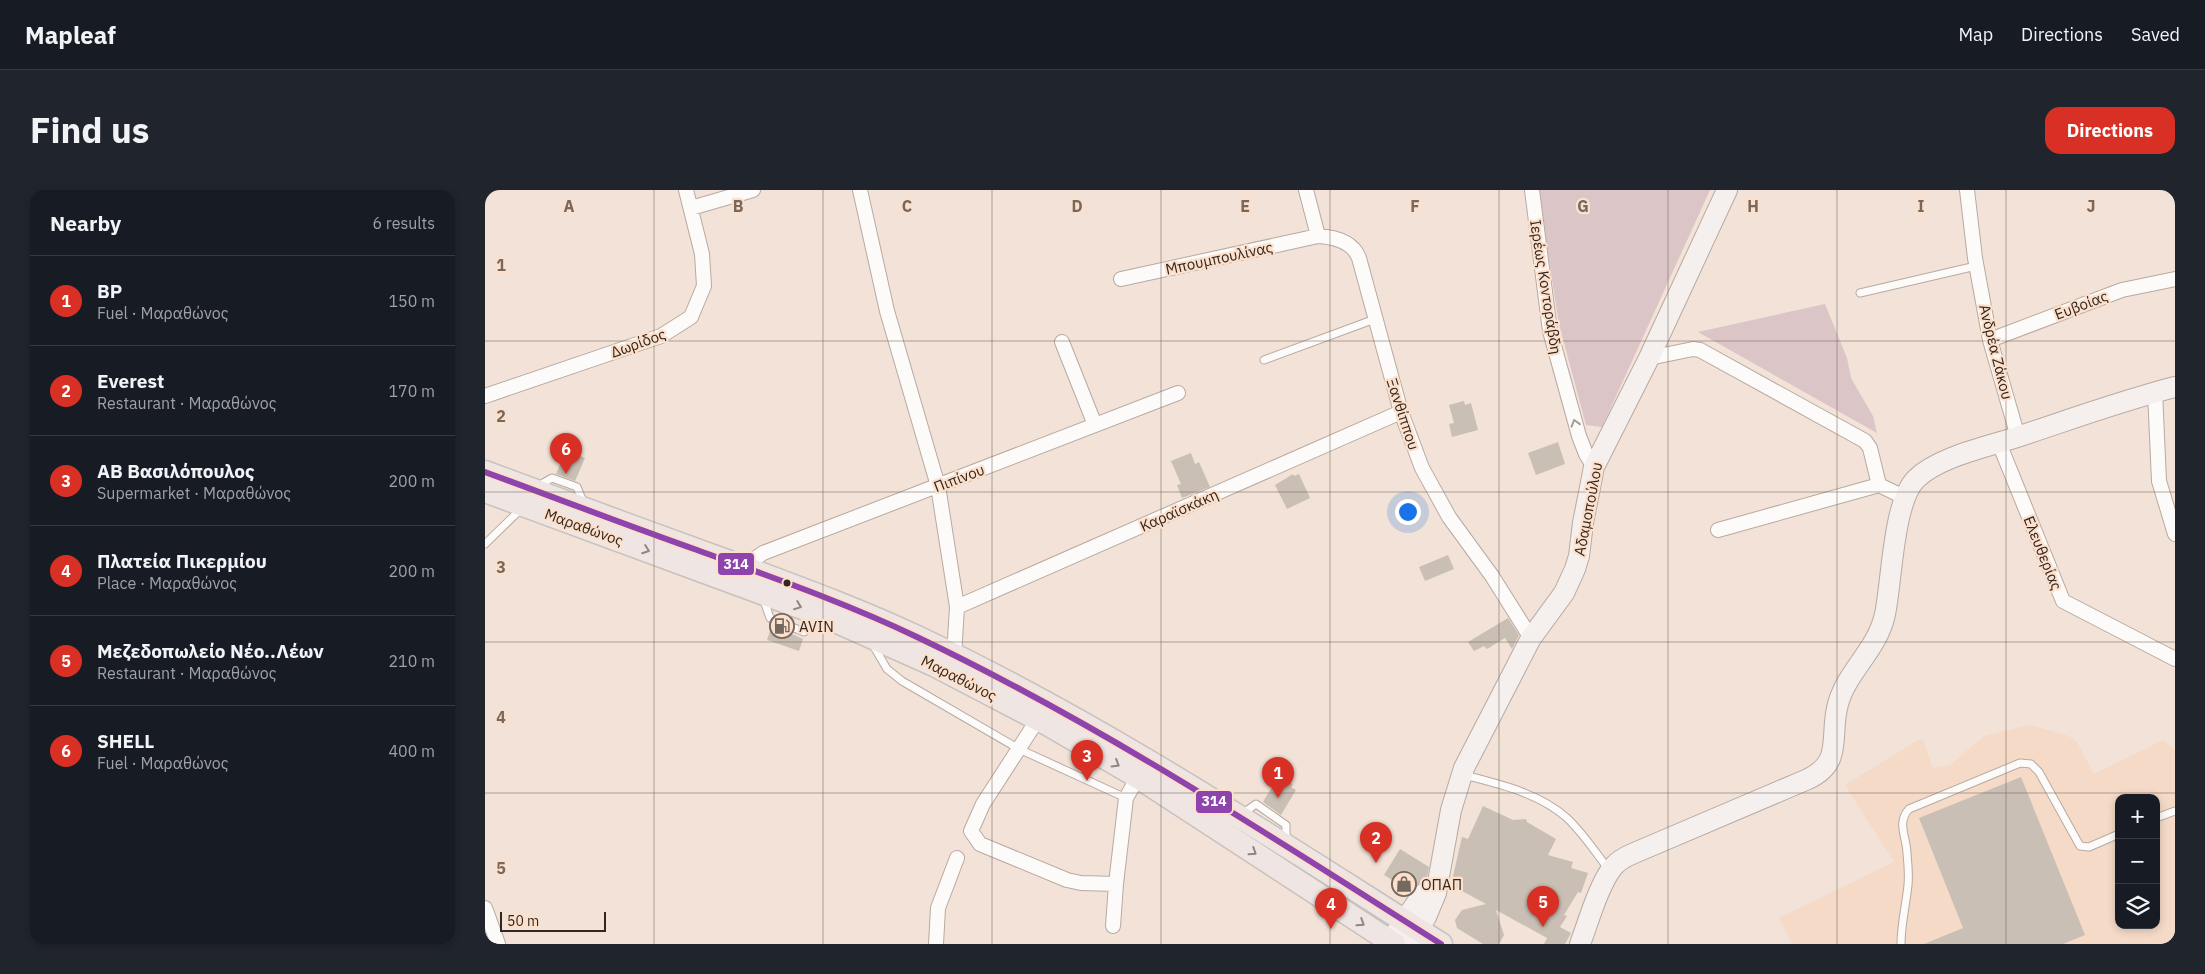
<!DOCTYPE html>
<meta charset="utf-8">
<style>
:root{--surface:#171b24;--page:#20242c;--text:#f1f3f6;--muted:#9ea1a6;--line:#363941;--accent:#d93025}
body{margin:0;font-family:"IBM Plex Sans",sans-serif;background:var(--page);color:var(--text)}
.controls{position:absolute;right:15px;bottom:15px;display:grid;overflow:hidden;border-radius:10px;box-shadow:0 2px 8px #0003}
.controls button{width:45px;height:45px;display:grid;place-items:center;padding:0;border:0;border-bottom:1px solid var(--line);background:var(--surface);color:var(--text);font:25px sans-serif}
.scale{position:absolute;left:15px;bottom:12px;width:106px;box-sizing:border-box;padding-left:5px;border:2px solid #31271f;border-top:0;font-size:14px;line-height:18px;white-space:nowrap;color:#31271f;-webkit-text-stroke:4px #fde0cc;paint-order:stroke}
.you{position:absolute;left:922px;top:321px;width:18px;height:18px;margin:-12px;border:4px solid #fff;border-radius:50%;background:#1a73e8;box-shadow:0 0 0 8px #1a73e833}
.badge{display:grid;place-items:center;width:32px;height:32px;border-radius:50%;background:var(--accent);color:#fff;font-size:16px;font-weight:700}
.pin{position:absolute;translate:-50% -41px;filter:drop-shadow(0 1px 2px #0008)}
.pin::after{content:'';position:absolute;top:26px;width:18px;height:15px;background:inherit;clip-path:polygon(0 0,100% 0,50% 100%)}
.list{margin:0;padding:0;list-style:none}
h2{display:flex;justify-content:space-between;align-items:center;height:65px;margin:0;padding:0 20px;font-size:21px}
h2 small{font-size:16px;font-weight:400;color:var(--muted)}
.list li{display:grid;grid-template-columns:32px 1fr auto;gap:15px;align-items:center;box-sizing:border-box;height:90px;padding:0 20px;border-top:1px solid var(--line)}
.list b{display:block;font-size:19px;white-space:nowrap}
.list p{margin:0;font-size:16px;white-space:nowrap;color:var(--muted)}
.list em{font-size:16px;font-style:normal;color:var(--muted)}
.icon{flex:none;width:28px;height:28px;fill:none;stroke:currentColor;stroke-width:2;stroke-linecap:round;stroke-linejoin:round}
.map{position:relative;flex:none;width:1690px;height:754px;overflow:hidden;border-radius:15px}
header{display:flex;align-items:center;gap:30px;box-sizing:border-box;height:70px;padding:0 25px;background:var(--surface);border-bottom:1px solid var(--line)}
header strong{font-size:24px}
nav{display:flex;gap:28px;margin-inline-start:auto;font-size:18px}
.intro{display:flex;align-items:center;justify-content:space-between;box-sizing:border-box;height:120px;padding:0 30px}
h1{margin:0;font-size:35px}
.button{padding:12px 22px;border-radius:15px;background:var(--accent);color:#fff;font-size:18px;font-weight:700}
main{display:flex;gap:30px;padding:0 30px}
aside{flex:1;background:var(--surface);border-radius:15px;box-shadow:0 2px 8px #0003}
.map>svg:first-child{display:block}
.built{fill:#f5dac8;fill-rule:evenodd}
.green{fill:#dbc5c6}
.building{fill:#c9bfb4}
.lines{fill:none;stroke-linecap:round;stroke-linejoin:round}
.lane-casing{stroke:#b7aaa2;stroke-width:9}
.street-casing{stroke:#b7aaa2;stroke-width:16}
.secondary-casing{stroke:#b7aaa2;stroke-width:22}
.primary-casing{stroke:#c9c1bc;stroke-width:25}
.lane{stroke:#fdfbf9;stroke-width:7}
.street{stroke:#fdfbf9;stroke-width:14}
.secondary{stroke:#f5f0ee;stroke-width:20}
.primary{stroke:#efe5e3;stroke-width:22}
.bus-1-casing{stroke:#fde0cc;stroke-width:10}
.bus-1{stroke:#8e44ad;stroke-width:6}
.oneway{stroke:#a19c97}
.oneway2{stroke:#908681}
.grid{fill:none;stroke:#75685f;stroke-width:1;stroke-opacity:0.55}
.bus-dot{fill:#31271f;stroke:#fde0cc;stroke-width:2}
.labels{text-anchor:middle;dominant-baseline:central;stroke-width:4.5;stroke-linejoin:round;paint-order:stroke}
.street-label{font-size:15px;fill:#31271f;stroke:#fde0cc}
.poi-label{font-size:15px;fill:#31271f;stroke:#fde0cc;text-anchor:start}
.grid-label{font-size:16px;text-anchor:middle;font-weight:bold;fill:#75685f;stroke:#fde0cc;stroke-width:4.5;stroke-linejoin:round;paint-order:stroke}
.line-badge{stroke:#fde0cc;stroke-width:2}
.badge-label{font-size:14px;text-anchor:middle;font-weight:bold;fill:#fff}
</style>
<header>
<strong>Mapleaf</strong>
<nav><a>Map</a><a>Directions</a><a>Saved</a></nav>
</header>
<div class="intro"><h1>Find us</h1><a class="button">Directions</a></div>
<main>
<aside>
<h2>Nearby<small>6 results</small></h2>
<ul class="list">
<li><span class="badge">1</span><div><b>BP</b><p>Fuel · Μαραθώνος</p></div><em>150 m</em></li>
<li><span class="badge">2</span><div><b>Everest</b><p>Restaurant · Μαραθώνος</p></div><em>170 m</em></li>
<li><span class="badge">3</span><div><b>ΑΒ Βασιλόπουλος</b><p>Supermarket · Μαραθώνος</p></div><em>200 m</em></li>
<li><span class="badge">4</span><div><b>Πλατεία Πικερμίου</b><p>Place · Μαραθώνος</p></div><em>200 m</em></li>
<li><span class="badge">5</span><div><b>Μεζεδοπωλείο Νέο..Λέων</b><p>Restaurant · Μαραθώνος</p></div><em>210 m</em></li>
<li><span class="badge">6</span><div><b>SHELL</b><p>Fuel · Μαραθώνος</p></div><em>400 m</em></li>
</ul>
</aside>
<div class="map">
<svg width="1690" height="754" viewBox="0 0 1690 754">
<rect width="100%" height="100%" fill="#f2e2d7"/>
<path class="built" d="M1545,535L1584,546L1592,552L1609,584L1678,550L1690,560V754H1307L1294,728L1409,672L1360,595L1435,549L1438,550L1448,578L1465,575L1499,546ZM1634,608H1671V735H1634Z"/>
<path class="green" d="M1053,0H1225L1117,237L1101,235L1074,134Z
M1340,114L1362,168L1366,188L1388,226L1392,243L1213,142Z"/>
<path class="building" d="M979,211L980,215L986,213L993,240L967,247L964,234L969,233L964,215Z
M1073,252L1080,274L1051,285L1043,263Z
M81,260L100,268L90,291L71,284Z
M706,263L710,274L714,272L725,297L697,308L692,295L696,294L686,271Z
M808,284L809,286L814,284L825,308L802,319L790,295Z
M963,365L969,379L940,391L934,377Z
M1023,428L1034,445L1027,459L1020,448L1002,459L999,456L989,461L983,452Z
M287,435L318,449L314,461L282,450Z
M794,585L808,594L806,597L811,600L796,625L778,612Z
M1536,587L1600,745L1578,754H1439L1478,738L1434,628Z
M998,616L1028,630L1041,629L1042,632L1071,649L1063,665L1088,672L1086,678L1103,683L1096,703L1093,702L1079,725L1082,726L1075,737L1086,743L1080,754H1059L1062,748L1011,720L1019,745L1014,754H998L972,738L970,730L977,720L1001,714L966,695L977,647L983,649Z
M915,659L944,677L942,687L925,701L899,685Z"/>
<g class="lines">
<defs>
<path id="lane" d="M1375,103L1491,76
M779,170L890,129
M53,296L67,288L92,297L99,314
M0,354L37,318
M278,408L285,428L319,442L336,429
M388,455L402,479L417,491L534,559L641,608
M979,585C1014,594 1054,603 1082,628C1098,643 1111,663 1124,680
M757,624L771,614L801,635V651
M1671,628L1690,621
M1416,754C1416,734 1421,715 1423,695C1424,685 1423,674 1422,664C1422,647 1411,633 1424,619L1535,573L1546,574L1554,582L1595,656L1604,657L1634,644"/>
<path id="street" d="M375,0L402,121L453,296L472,417L469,466
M821,0L833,46
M1047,0L1065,141L1094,246L1101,264L1109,277
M1482,0L1490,68L1505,150L1533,247
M206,18L268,0
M636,89L833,46C849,47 868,52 874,68L916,222L937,278L964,327L1007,386L1046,448
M1505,150L1637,100L1690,89
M577,152L610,235
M1164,168L1208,159L1215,160L1380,251L1385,258L1394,295L1421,308
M1670,202L1674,291L1690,344
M0,206L176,146L206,127L219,96L217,64L201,0
M1514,253L1578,411L1690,469
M1233,340L1394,295
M258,377L278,363L693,203
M472,417L916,222
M553,529L498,614L486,641L495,654L582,690L596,693L631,694L641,608L653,587
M0,718L13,754
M628,736L631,694
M451,754L453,718L472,668"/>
<path id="secondary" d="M905,752L937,705L952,694
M924,754L941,727L951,703L966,620L979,578L1046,448L1079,403L1090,379L1094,366L1098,333L1109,277L1164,168L1242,0
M1095,754C1103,733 1114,694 1128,677C1133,671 1140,667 1147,664L1323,589C1359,572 1344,546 1353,514C1362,481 1393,459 1400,424C1407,391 1408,312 1431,289C1453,267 1502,257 1532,247C1584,230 1636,211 1690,197"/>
<path id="primary" d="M0,282C81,312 161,342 242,371C306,395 370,418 432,447C615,533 785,646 956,754
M0,301L339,426L449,475L564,535L653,587L909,754"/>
</defs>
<use href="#lane" class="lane-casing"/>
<use href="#street" class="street-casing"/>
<use href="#secondary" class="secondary-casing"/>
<use href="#primary" class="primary-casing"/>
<use href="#lane" class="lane"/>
<use href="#street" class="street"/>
<use href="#secondary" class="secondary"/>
<use href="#primary" class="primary"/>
<defs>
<path id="bus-1" d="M0,282C71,308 141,335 212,360C286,387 361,413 432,447C615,534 785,646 956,754"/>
</defs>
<use href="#bus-1" class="bus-1-casing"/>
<use href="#bus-1" class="bus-1"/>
</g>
<defs><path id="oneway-chevron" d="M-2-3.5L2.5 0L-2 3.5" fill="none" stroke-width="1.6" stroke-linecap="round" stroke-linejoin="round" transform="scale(1.25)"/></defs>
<use class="oneway" href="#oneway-chevron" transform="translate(1090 233) rotate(-107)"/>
<g class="oneway2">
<use href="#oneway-chevron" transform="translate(161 360) rotate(20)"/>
<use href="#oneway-chevron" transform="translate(313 416) rotate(21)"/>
<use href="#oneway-chevron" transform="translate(631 574) rotate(31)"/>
<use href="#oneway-chevron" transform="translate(768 662) rotate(33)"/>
<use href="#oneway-chevron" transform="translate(876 733) rotate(33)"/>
</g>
<path class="grid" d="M169,0V754M338,0V754M507,0V754M676,0V754M845,0V754M1014,0V754M1183,0V754M1352,0V754M1521,0V754M0,151H1690M0,302H1690M0,452H1690M0,603H1690"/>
<defs>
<symbol id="fuel-ring" viewBox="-11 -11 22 22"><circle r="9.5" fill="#fde0cc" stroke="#75685f" stroke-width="1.5"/><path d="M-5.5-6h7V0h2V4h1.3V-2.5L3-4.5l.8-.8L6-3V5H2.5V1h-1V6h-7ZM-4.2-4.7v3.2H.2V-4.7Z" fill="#75685f"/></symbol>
<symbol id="shop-ring" viewBox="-11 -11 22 22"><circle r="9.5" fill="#fde0cc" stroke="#75685f" stroke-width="1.5"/><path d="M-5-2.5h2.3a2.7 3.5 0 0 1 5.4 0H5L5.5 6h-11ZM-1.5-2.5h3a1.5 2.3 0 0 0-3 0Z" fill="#75685f"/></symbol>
</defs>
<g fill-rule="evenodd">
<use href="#fuel-ring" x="283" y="422" width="28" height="28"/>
<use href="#shop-ring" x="905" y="680" width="28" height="28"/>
</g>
<circle class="bus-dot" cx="302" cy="393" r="4.5"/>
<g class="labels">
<g class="street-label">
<text transform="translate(734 68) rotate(-12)">Μπουμπουλίνας</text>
<text transform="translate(1061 97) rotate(81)">Ιερέως Κοντοράβδη</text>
<text transform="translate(1596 115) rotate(-21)">Ευβοίας</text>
<text transform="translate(153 153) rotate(-20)">Δωρίδος</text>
<text transform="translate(1511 162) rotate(76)">Ανδρέα Ζάκου</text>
<text transform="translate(918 224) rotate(72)">Ξανθίππου</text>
<text transform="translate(474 288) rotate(-21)">Πιπίνου</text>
<text transform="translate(1103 319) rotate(-79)">Αδαμοπούλου</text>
<text transform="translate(694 320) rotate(-24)">Καραϊσκάκη</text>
<text transform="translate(99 337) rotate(20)">Μαραθώνος</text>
<text transform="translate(1558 363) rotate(68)">Ελευθερίας</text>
<text transform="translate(474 488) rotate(27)">Μαραθώνος</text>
</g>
<g class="poi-label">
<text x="314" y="436">AVIN</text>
<text x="936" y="694">ΟΠΑΠ</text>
</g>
</g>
<g class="grid-label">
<text x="84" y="22">A</text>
<text x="253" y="22">B</text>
<text x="422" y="22">C</text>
<text x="592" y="22">D</text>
<text x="760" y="22">E</text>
<text x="930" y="22">F</text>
<text x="1098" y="22">G</text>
<text x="1268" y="22">H</text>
<text x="1436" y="22">I</text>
<text x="1606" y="22">J</text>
<text x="16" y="81">1</text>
<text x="16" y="232">2</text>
<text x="16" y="383">3</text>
<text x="16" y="533">4</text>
<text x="16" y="684">5</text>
</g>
<g class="line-badge">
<rect x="232" y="362" width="38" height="24" rx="5" fill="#8e44ad"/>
<rect x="710" y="600" width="38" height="24" rx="5" fill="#8e44ad"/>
</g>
<g class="badge-label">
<text x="251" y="379">314</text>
<text x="729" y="616">314</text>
</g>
</svg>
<div class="controls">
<button>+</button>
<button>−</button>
<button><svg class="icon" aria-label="layers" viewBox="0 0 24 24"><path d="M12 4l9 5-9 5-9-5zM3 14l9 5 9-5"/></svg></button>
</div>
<div class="scale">50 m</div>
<div class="you"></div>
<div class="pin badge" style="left:793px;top:608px">1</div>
<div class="pin badge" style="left:891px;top:673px">2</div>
<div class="pin badge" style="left:602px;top:591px">3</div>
<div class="pin badge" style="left:846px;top:739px">4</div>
<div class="pin badge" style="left:1058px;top:737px">5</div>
<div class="pin badge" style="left:81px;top:284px">6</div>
</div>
</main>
